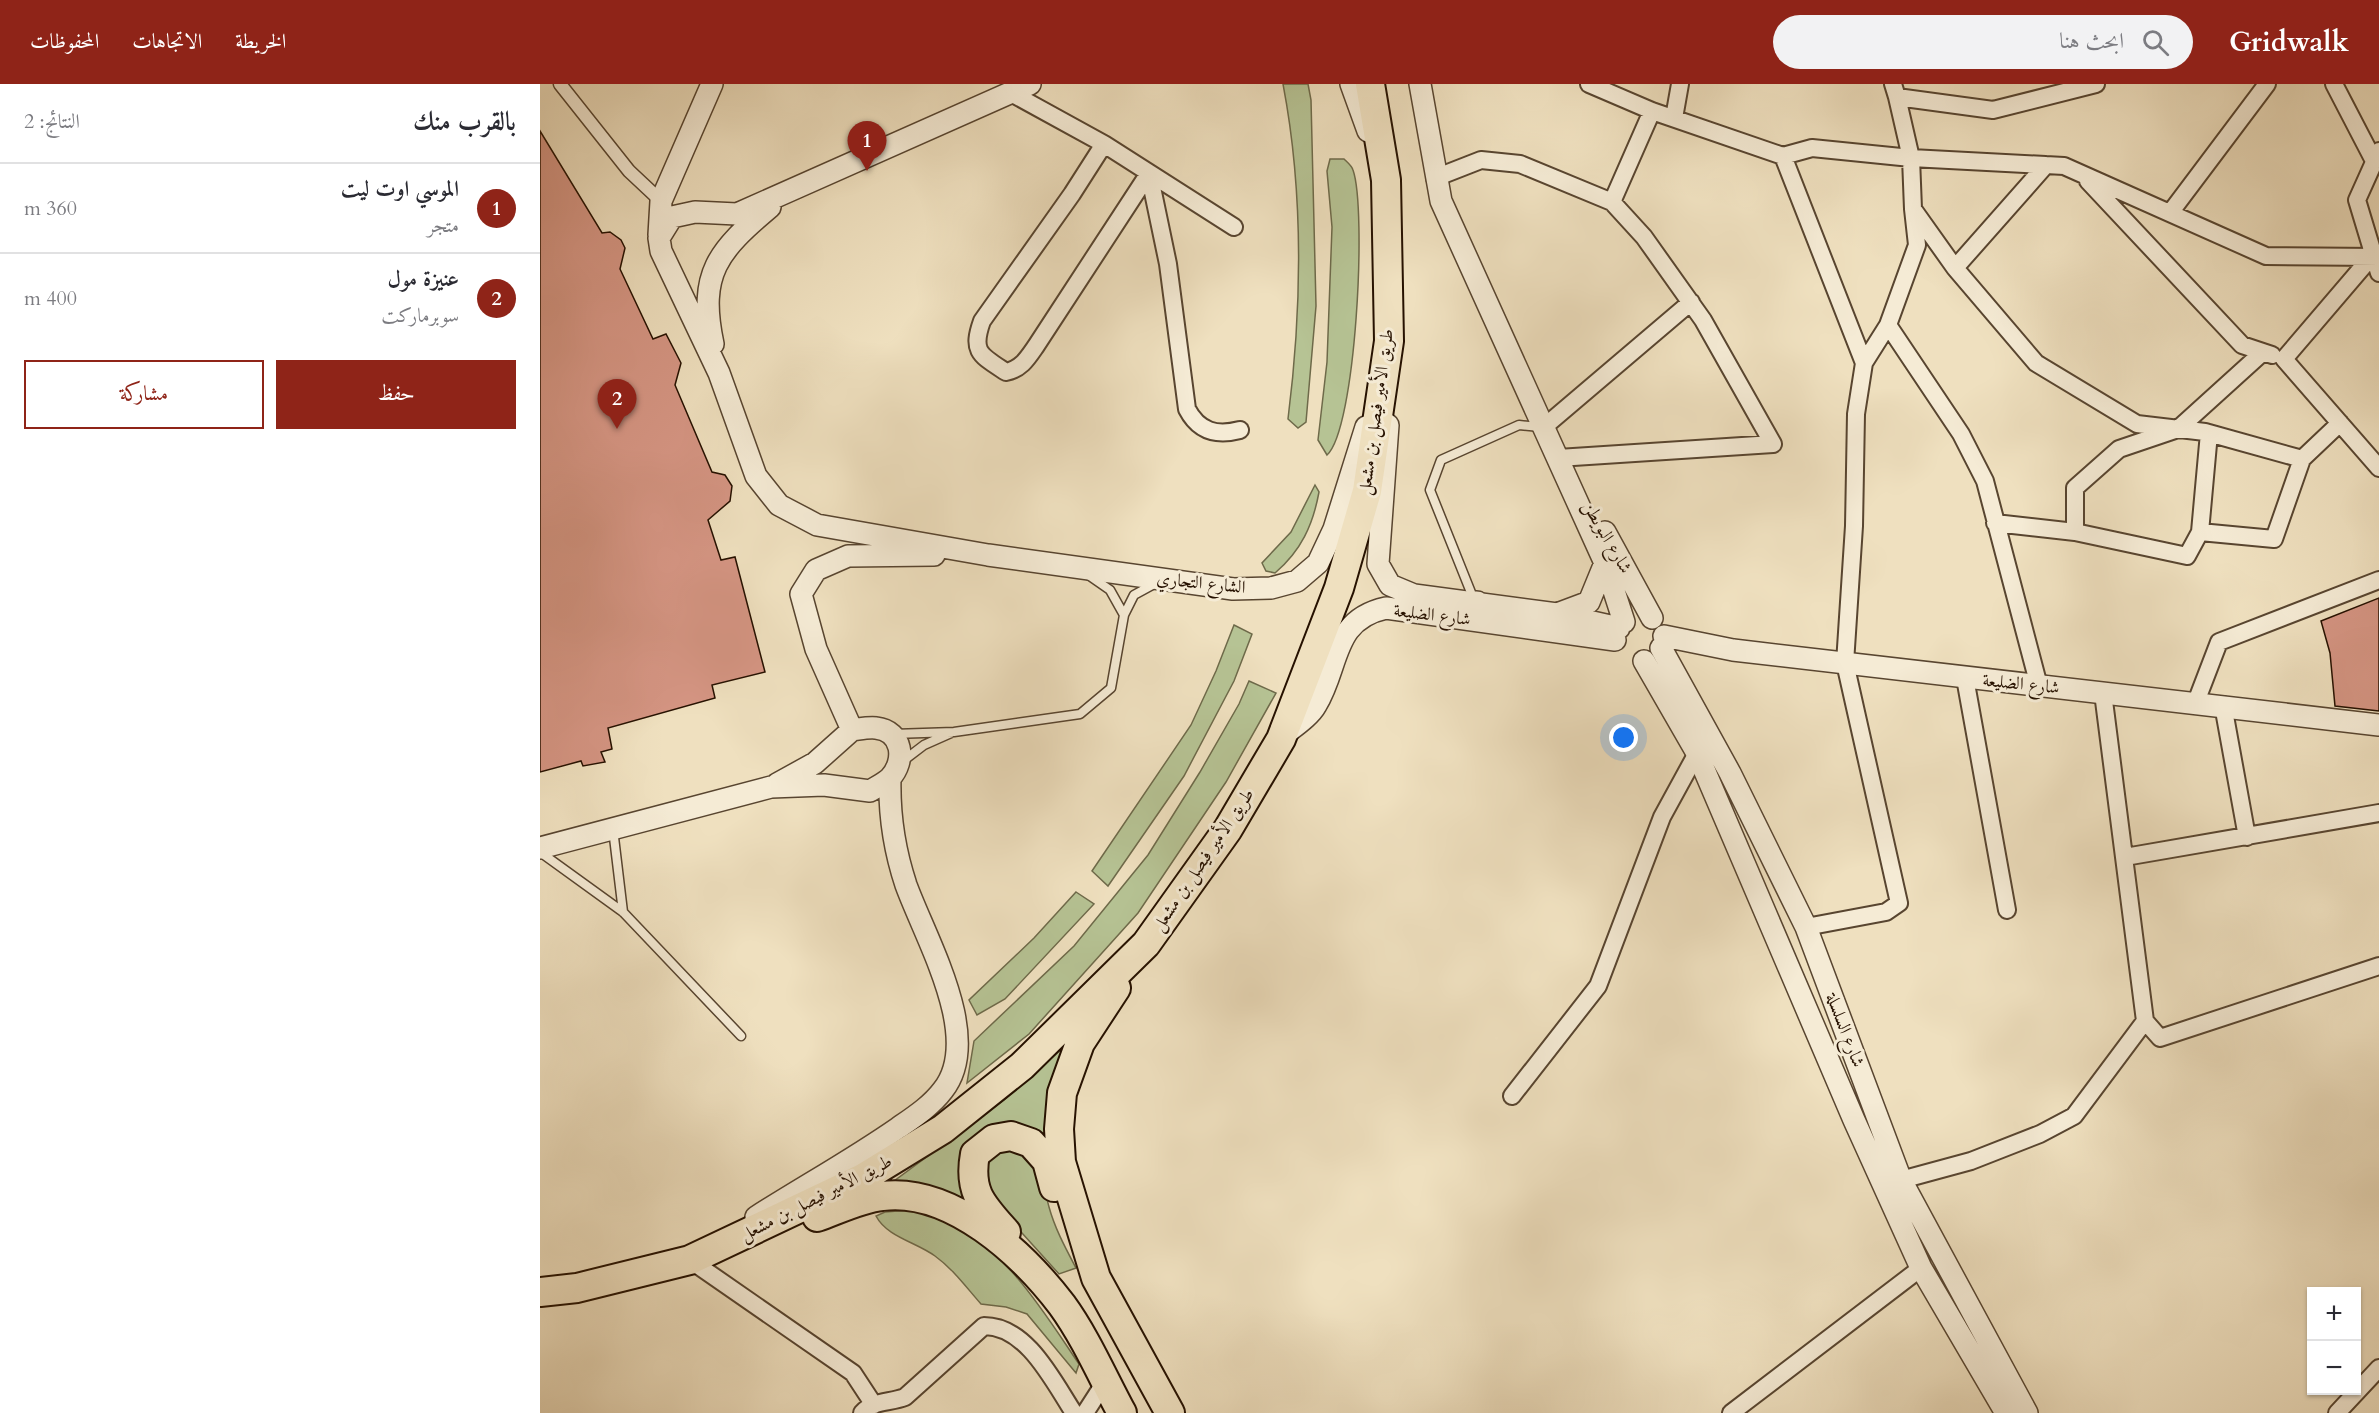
<!DOCTYPE html>
<html lang="ar">
<meta charset="utf-8">
<style>
:root{--surface:#fff;--page:#f2f2f3;--text:#2b2b33;--muted:#7c7c81;--line:#e1e1e2;--accent:#8f2418}
body{margin:0;font-family:Cardo,Amiri,serif;background:var(--page);color:var(--text);direction:rtl}
.controls{position:absolute;right:18px;bottom:18px;display:grid;overflow:hidden;border-radius:0px;box-shadow:0 2px 4px #0004}
.controls button{width:54px;height:54px;display:grid;place-items:center;padding:0;border:0;border-bottom:2px solid var(--line);background:var(--surface);color:var(--text);font:30px sans-serif}
.you{position:absolute;left:1084px;top:654px;width:21px;height:21px;margin:-15px;border:4px solid #fff;border-radius:50%;background:#1a73e8;box-shadow:0 0 0 9px #1a73e833}
.badge{display:grid;place-items:center;width:39px;height:39px;border-radius:50%;background:var(--accent);color:#fff;font-size:20px;font-weight:700}
.pin{position:absolute;translate:-50% -50px;filter:drop-shadow(0 2px 3px #0008)}
.pin::after{content:'';position:absolute;top:32px;width:21px;height:18px;background:inherit;clip-path:polygon(0 0,100% 0,50% 100%)}
.list{margin:0;padding:0;list-style:none}
h2{display:flex;justify-content:space-between;align-items:center;height:78px;margin:0;padding:0 24px;font-size:26px}
h2 small{font-size:20px;font-weight:400;color:var(--muted)}
.list li{display:grid;grid-template-columns:39px 1fr auto;gap:18px;align-items:center;box-sizing:border-box;height:90px;padding:0 24px;border-top:2px solid var(--line)}
.list b{display:block;font-size:22px;white-space:nowrap}
.list p{margin:0;font-size:20px;white-space:nowrap;color:var(--muted)}
.list em{font-size:20px;font-style:normal;color:var(--muted)}
.actions{display:flex;gap:12px;padding:18px 24px}
.actions a{flex:1;padding:14px 0;border:2px solid var(--accent);border-radius:0px;text-align:center;font-size:21px;color:var(--accent)}
.actions .main{background:var(--accent);color:#fff}
.icon{flex:none;width:33px;height:33px;fill:none;stroke:currentColor;stroke-width:2;stroke-linecap:round;stroke-linejoin:round}
.map{position:relative;flex:none;width:1839px;height:1329px;overflow:hidden;direction:ltr}
header{display:flex;align-items:center;gap:36px;box-sizing:border-box;height:84px;padding:0 30px;background:var(--accent);color:#fff}
header strong{font-size:28px}
nav{display:flex;gap:33px;margin-inline-start:auto;font-size:21px}
.search{width:420px;height:54px;background:var(--page);display:flex;align-items:center;gap:15px;box-sizing:border-box;padding:0 21px;border-radius:33px;color:var(--muted);font-size:22px}
main{display:flex}
aside{flex:1;background:var(--surface)}
.map>svg:first-child{display:block}
.green{fill:#b6c394;stroke:#6e6a4a;stroke-width:1.5}
.building{fill:#d59583;stroke:#261100;stroke-width:1.5}
.lines{fill:none;stroke-linecap:round;stroke-linejoin:round}
.service-casing{stroke:#584530;stroke-width:11}
.pedestrian-casing{stroke:#584530;stroke-width:15}
.minor-casing{stroke:#584530;stroke-width:20}
.tertiary-casing{stroke:#584530;stroke-width:24}
.trunk-casing{stroke:#261100;stroke-width:32}
.service{stroke:#f5ebd5;stroke-width:8}
.pedestrian{stroke:#f5ebd5;stroke-width:12}
.minor{stroke:#f5ebd5;stroke-width:16}
.tertiary{stroke:#f5ebd5;stroke-width:21}
.trunk{stroke:#efe0bf;stroke-width:28}
.labels{text-anchor:middle;dominant-baseline:central;stroke-width:6;stroke-linejoin:round;paint-order:stroke}
.street-label{font-size:18px;fill:#261100;stroke:#f5ebd5}
</style>
<header>
<strong>Gridwalk</strong>
<div class="search"><svg class="icon" aria-label="search" viewBox="0 0 24 24"><circle cx="10" cy="10" r="6"/><path d="M15 15l6 6"/></svg>ابحث هنا</div>
<nav><a>الخريطة</a><a>الاتجاهات</a><a>المحفوظات</a></nav>
</header>
<main>
<div class="map">
<svg width="1839" height="1329" viewBox="0 0 1839 1329">
<rect width="100%" height="100%" fill="#efe0bf"/>
<filter id="stains"><feTurbulence type="fractalNoise" baseFrequency=".00333" numOctaves="4"/><feColorMatrix values="0 0 0 0 .2 0 0 0 0 .09 0 0 0 0 .02 0 0 0 .5 -.17"/></filter>
<radialGradient id="worn" r=".72"><stop offset=".6" stop-color="#630" stop-opacity="0"/><stop offset="1" stop-color="#630" stop-opacity=".3"/></radialGradient>
<path class="green" d="M743,0H768L771,16L776,222L766,338L758,344L748,335C762,224 764,110 743,0Z
M790,75H804C807,78 812,82 813,86C827,126 816,345 787,371L778,356L787,278L792,143L787,87Z
M775,401L779,408C773,441 761,467 735,489L726,487L722,479L751,448Z
M694,541L712,550L694,597L644,692L568,802L552,787L651,641L676,587Z
M709,597L736,609L686,698L598,829L489,950L427,999L434,957L534,862L608,771L660,688L699,620Z
M536,808L554,820L465,915L437,931L429,916L494,854Z
M526,961L506,1063L448,1044C413,1064 428,1090 435,1124L350,1100L464,1016Z
M471,1063L492,1069C501,1087 504,1104 509,1123C515,1145 526,1165 536,1184L519,1190L446,1109L444,1083L460,1067Z
M371,1126C383,1130 396,1132 407,1137C467,1166 503,1227 539,1280L536,1289L487,1230L466,1223L441,1220C426,1203 413,1185 395,1172C376,1158 347,1153 336,1132L345,1128Z"/>
<path class="building" d="M0,47L62,149L70,148L81,156L85,164L80,185L113,255L126,250L141,279L135,301L172,388L185,391L192,402L190,417L168,436L181,476L195,473L225,588L172,601L175,614L68,644L72,665L61,668L65,678L43,682L41,677L0,688Z
M1839,514V627L1795,622L1790,569L1781,537Z"/>
<g class="lines">
<defs>
<path id="service" d="M547,490L570,506L584,531
M940,512L932,511L890,406L901,376L979,341L1000,343
M353,650L414,648L540,630L571,604L584,531L594,511L616,499
M363,677L384,661L411,649
M73,745L83,828
M0,768L83,828L201,952"/>
<path id="pedestrian" d="M20,0L89,87L121,117"/>
<path id="minor" d="M1049,0L1112,27L1243,72L1272,64L1371,74L1524,82L1726,172L1839,173
M1353,0L1357,13L1453,26L1556,0
M1794,0L1834,77
M471,9L564,60L694,143
M1357,13L1371,74L1373,125L1415,184L1496,279L1597,340L1665,348L1762,375
M1134,34L1140,0
M564,60L532,110L442,237C431,268 440,271 466,288C481,285 487,275 496,262L609,89
M1839,67L1817,116L1839,189
M1243,72L1324,279
M609,89L628,180L647,325C659,348 677,352 700,346
M895,94L941,76L980,80L1072,118L1104,153L1163,236L1233,360L1018,374
M1548,97L1702,261L1732,271
M1072,118L1112,27
M1630,129L1727,0
M1832,172L1744,275L1839,384
M1415,184L1506,81
M1348,241L1421,350L1445,397L1499,602
M1004,343L1151,218
M1669,349L1660,448L1734,455L1762,375L1800,339
M1455,439L1535,448V404L1579,365L1638,345L1723,268
M1535,448L1647,472L1660,448
M1425,594L1467,826
M1563,609L1605,937L1620,954L1839,882
M1656,618L1679,558L1839,496
M1683,621L1707,753
M1585,773L1839,729
M1266,843L1346,828L1359,819L1305,579L1314,442L1316,330L1324,279L1348,241L1377,161L1373,125
M972,1012L1058,902L1122,733L1157,669
M1361,1096L1431,1077L1500,1050L1534,1032L1605,937
M150,1176L313,1289L334,1321
M322,1329C333,1316 350,1319 365,1313L444,1242C487,1242 513,1297 534,1329
M545,1329L565,1298
M1191,1329L1381,1184
M1797,1329L1839,1284"/>
<path id="tertiary" d="M490,0L197,130L155,128L132,133L119,154L121,167L179,289L216,392L239,421L277,441L448,471L693,505L731,504L757,497L778,479L794,445L826,343
M811,0L828,47
M880,0L901,117L1065,479L1084,538
M119,151L121,117L172,0
M173,260C158,189 178,167 230,123
M848,341L838,480L850,501L874,511L1017,530L1079,544
M1065,448L1112,534
M1017,530L1049,518L1065,479
M1124,552L1193,566L1839,641
M1121,564L1190,689L1266,843L1361,1096L1487,1329
M1104,577L1157,669L1314,1036L1381,1184L1466,1329
M745,650C755,642 770,632 776,621C800,582 791,536 846,524L1075,556
M237,700L275,679L312,646
M0,764L231,703L284,701L330,707C336,703 345,699 350,694C366,677 363,647 336,644C329,643 320,645 312,646L276,565L261,510L276,486L308,472L394,471
M216,1133C263,1103 312,1076 358,1044C374,1033 391,1022 403,1006C444,954 386,856 366,801C354,765 349,732 350,694"/>
<path id="trunk" d="M576,904L540,959L522,1009L519,1045L521,1078L556,1194L630,1329
M277,1133C297,1126 321,1114 342,1112C412,1103 483,1170 522,1221C546,1254 563,1294 582,1329
M466,1148C442,1121 428,1108 435,1070L454,1055L471,1052L491,1059L507,1077L514,1103
M0,1208L37,1204L150,1176L323,1094L403,1045L482,982L606,860L688,745L741,655L799,504L827,407L849,257L846,96L830,0"/>
</defs>
<use href="#service" class="service-casing"/>
<use href="#pedestrian" class="pedestrian-casing"/>
<use href="#minor" class="minor-casing"/>
<use href="#tertiary" class="tertiary-casing"/>
<use href="#trunk" class="trunk-casing"/>
<use href="#service" class="service"/>
<use href="#pedestrian" class="pedestrian"/>
<use href="#minor" class="minor"/>
<use href="#tertiary" class="tertiary"/>
<use href="#trunk" class="trunk"/>
</g>
<g class="labels">
<g class="street-label">
<text transform="translate(836 328) rotate(-82)">طريق الأمير فيصل بن مشعل</text>
<text transform="translate(1067 453) rotate(60)">شارع البويطن</text>
<text transform="translate(661 499) rotate(6)">الشارع التجاري</text>
<text transform="translate(892 531) rotate(7)">شارع الضليعة</text>
<text transform="translate(1481 600) rotate(6)">شارع الضليعة</text>
<text transform="translate(663 776) rotate(-56)">طريق الأمير فيصل بن مشعل</text>
<text transform="translate(1305 946) rotate(69)">شارع السلسلة</text>
<text transform="translate(276 1114) rotate(-27)">طريق الأمير فيصل بن مشعل</text>
</g>
</g>
<rect width="100%" height="100%" filter="url(#stains)"/>
<rect width="100%" height="100%" fill="url(#worn)"/>
</svg>
<div class="controls">
<button>+</button>
<button>−</button>
</div>
<div class="you"></div>
<div class="pin badge" style="left:327px;top:87px">1</div>
<div class="pin badge" style="left:77px;top:345px">2</div>
</div>
<aside>
<h2>بالقرب منك<small>النتائج: 2</small></h2>
<ul class="list">
<li><span class="badge">1</span><div><b>الموسي اوت ليت</b><p>متجر</p></div><em>360 m</em></li>
<li><span class="badge">2</span><div><b>عنيزة مول</b><p>سوبرماركت</p></div><em>400 m</em></li>
</ul>
<div class="actions"><a class="main">حفظ</a><a>مشاركة</a></div>
</aside>
</main>
